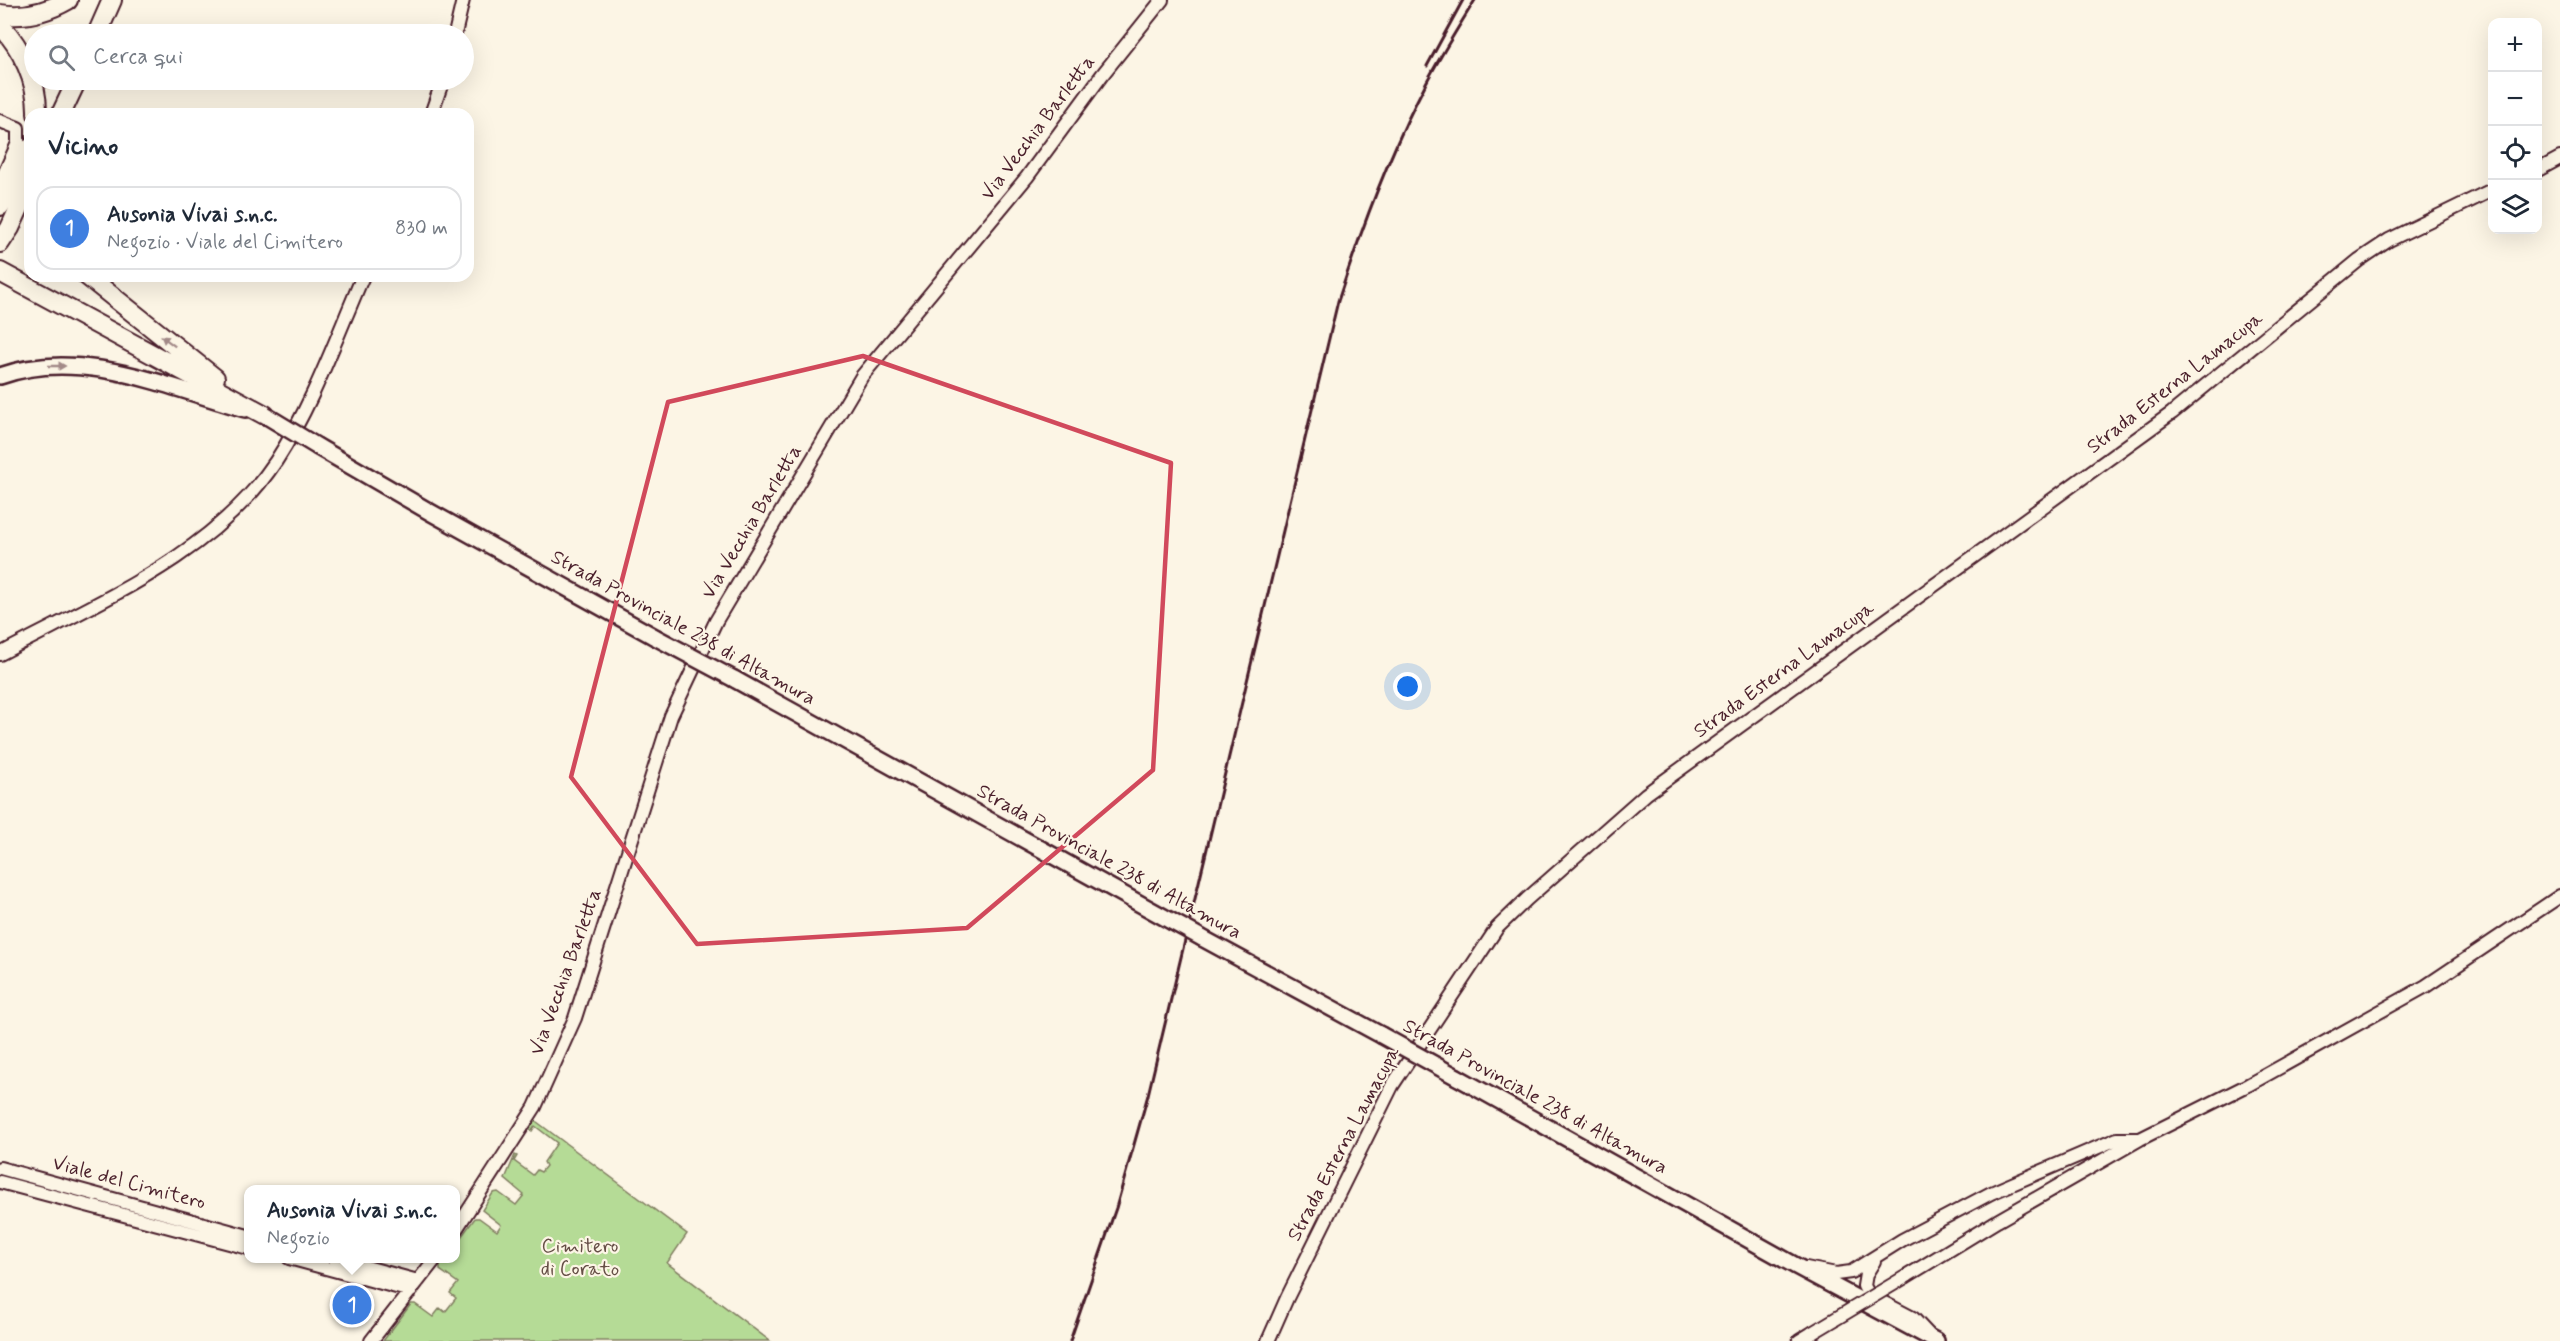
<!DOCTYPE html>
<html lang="it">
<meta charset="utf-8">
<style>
:root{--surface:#fff;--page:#f6f6f7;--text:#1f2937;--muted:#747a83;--line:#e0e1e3;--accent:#d1495b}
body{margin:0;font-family:Mynerve,sans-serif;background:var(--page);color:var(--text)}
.controls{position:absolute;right:18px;top:18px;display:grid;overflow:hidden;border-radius:12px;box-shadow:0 6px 24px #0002}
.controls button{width:54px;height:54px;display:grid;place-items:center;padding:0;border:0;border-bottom:2px solid var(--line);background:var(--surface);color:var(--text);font:30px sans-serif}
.you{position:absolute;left:1408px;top:687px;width:21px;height:21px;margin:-15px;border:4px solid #fff;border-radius:50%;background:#1a73e8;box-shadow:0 0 0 9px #1a73e833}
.badge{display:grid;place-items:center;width:39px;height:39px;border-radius:50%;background:var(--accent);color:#fff;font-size:20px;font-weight:700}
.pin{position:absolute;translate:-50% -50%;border:3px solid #fff;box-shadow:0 2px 6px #0006}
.popup{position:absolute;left:244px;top:1185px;width:216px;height:78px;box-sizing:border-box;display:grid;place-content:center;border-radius:12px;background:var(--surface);filter:drop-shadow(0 2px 4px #0005);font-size:20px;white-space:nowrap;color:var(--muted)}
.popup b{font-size:22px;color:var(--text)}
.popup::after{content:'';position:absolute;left:50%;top:100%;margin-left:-12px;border:12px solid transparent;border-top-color:var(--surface)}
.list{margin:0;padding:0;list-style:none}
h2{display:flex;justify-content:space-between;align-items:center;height:78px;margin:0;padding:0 24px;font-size:26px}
h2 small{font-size:20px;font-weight:400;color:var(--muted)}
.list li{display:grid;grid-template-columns:39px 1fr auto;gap:18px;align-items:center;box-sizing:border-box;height:84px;margin:0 12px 12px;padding:0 12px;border:2px solid var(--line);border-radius:18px}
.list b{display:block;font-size:22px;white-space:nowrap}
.list p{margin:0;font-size:20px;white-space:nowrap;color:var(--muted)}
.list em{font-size:20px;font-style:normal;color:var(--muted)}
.icon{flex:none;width:33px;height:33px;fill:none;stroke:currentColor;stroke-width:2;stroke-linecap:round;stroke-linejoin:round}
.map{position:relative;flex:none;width:2560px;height:1341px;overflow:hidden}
.search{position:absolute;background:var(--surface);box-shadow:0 6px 24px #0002;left:24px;top:24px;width:450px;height:66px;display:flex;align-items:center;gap:15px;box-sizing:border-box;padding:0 21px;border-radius:33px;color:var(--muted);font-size:22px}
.panel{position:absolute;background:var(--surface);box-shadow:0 6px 24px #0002;left:24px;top:108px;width:450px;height:174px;border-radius:18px}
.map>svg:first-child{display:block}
.green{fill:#b5db96;stroke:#807d60;stroke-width:1.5}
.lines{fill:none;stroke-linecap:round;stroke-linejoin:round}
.minor-casing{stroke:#4a1f2b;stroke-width:16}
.major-casing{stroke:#4a1f2b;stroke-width:20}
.highway-casing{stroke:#4a1f2b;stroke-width:22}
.minor{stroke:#fcf5e5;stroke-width:12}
.major{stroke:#fcf5e5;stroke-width:15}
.highway{stroke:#fcf5e5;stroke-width:18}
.rail{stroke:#4a1f2b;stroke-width:3}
.minor-bridge-casing{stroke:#4a1f2b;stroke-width:16;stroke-linecap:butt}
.major-bridge-casing{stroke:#4a1f2b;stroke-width:20;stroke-linecap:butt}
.minor-bridge{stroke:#fcf5e5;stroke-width:12}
.major-bridge{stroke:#fcf5e5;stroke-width:15}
.oneway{fill:#a38a88}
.marked{fill:none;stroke:#d1495b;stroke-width:4.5;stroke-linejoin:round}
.labels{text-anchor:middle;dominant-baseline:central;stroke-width:4.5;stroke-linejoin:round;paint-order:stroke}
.street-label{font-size:20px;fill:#4a1f2b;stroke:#fcf5e5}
.park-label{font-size:20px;fill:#654e46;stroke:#fcf5e5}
</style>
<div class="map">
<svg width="2560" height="1341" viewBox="0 0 2560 1341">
<rect width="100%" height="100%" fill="#fcf5e5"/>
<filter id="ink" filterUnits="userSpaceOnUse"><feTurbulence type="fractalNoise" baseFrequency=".0167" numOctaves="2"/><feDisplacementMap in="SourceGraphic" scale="12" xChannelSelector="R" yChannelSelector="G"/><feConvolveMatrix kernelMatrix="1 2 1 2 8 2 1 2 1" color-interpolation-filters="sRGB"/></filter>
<g filter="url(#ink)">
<path class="green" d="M533,1119L687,1234L667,1263L770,1341H383L411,1304H415L433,1317L440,1308L445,1312L456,1298L450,1293L458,1283L440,1270V1264L444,1259L455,1258L456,1244L475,1218H479L497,1231L501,1225L482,1210L493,1193L498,1192L516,1205L524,1195L505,1179L515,1155L517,1156L514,1161L533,1175L537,1170L541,1172L546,1166L544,1162L557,1143L535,1126L532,1131L528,1129Z"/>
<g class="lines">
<defs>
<path id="minor" d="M455,34L463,0
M431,114L443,80
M2538,170L2560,158
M0,183L18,143V128L0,121
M0,654C97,602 213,556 276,461C313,404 336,338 363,276
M0,1168L248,1236
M0,1182L248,1248
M455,1231L535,1107L575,1018L671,716L716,621L862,376L1027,177L1102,75L1162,0
M289,1258L411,1291
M333,1258L418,1281
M1874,1261L1866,1274L1864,1286L1869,1295L1913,1318L1928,1334
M1806,1268L1836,1274L1851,1272L1902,1240L1991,1193L2117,1139H2140
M1907,1276L1997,1221L2140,1139L2248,1085L2426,986L2560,896
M371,1341L436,1258
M1268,1341L1287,1298L1392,1086L1497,928L1527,899L1646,794L2172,413L2359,260L2389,240L2492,190
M1799,1341L1812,1333"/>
<path id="major" d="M0,376C79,347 168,387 245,409
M318,447L430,512L655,637
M734,679L1171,921
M1202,938L1381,1035
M1457,1077L1796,1266L1936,1341"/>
<path id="highway" d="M0,14C24,18 47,12 68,0
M0,25C22,48 38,82 37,114
M97,34L112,0
M61,114L77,80
M0,206L30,148
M0,243L10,228L30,184
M0,272L265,415
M87,276L215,378"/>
</defs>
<use href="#minor" class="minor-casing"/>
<use href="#major" class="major-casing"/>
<use href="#highway" class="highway-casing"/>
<use href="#minor" class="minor"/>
<use href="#major" class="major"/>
<use href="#highway" class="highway"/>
<path class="rail" d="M1427,66L1463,0
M1070,1341L1116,1208L1148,1095L1338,301C1362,227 1389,153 1426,83C1441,55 1458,28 1475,0"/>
<defs>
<path id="minor-bridge" d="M1812,1333L1907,1276"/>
<path id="major-bridge" d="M265,415L318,447
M655,637L734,679
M1171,921L1202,938
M1381,1035L1457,1077"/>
</defs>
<use href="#minor-bridge" class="minor-bridge-casing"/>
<use href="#major-bridge" class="major-bridge-casing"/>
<use href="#minor-bridge" class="minor-bridge"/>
<use href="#major-bridge" class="major-bridge"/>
</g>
<defs><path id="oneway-solid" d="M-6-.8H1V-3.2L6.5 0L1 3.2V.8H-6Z" transform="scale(1.5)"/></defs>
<g class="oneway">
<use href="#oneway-solid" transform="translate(168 341) rotate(-143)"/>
<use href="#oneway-solid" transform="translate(57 366)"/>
</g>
</g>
<path class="marked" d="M863,356L1171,463L1153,770L967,928L697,944L571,777L668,402Z"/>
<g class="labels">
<g class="street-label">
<text transform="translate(1038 128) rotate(-53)">Via Vecchia Barletta</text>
<text transform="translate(2175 383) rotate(-38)">Strada Esterna Lamacupa</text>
<text transform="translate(752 522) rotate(-59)">Via Vecchia Barletta</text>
<text transform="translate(683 628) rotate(29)">Strada Provinciale 238 di Altamura</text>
<text transform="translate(1784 670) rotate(-36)">Strada Esterna Lamacupa</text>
<text transform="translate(1109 862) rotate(29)">Strada Provinciale 238 di Altamura</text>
<text transform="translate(566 972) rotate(-70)">Via Vecchia Barletta</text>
<text transform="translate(1535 1097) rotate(29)">Strada Provinciale 238 di Altamura</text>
<text transform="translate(1344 1144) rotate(-62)">Strada Esterna Lamacupa</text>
<text transform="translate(129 1183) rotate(15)">Viale del Cimitero</text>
</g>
<g class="park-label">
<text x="580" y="1246">Cimitero<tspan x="580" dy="23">di Corato</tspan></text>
</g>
</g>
</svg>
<div class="controls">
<button>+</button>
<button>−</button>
<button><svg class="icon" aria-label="locate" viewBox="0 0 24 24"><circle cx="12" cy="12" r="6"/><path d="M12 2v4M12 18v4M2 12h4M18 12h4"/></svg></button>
<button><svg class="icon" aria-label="layers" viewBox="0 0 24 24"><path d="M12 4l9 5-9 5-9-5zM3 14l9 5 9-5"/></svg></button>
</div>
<div class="you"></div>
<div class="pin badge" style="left:352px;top:1305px;background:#3f7fe0">1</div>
<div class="popup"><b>Ausonia Vivai s.n.c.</b>Negozio</div>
<div class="search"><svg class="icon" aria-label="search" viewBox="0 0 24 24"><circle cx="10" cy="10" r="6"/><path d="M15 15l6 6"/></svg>Cerca qui</div>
<section class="panel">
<h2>Vicino<small></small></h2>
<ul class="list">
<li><span class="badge" style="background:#3f7fe0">1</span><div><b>Ausonia Vivai s.n.c.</b><p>Negozio · Viale del Cimitero</p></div><em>830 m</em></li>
</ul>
</section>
</div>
